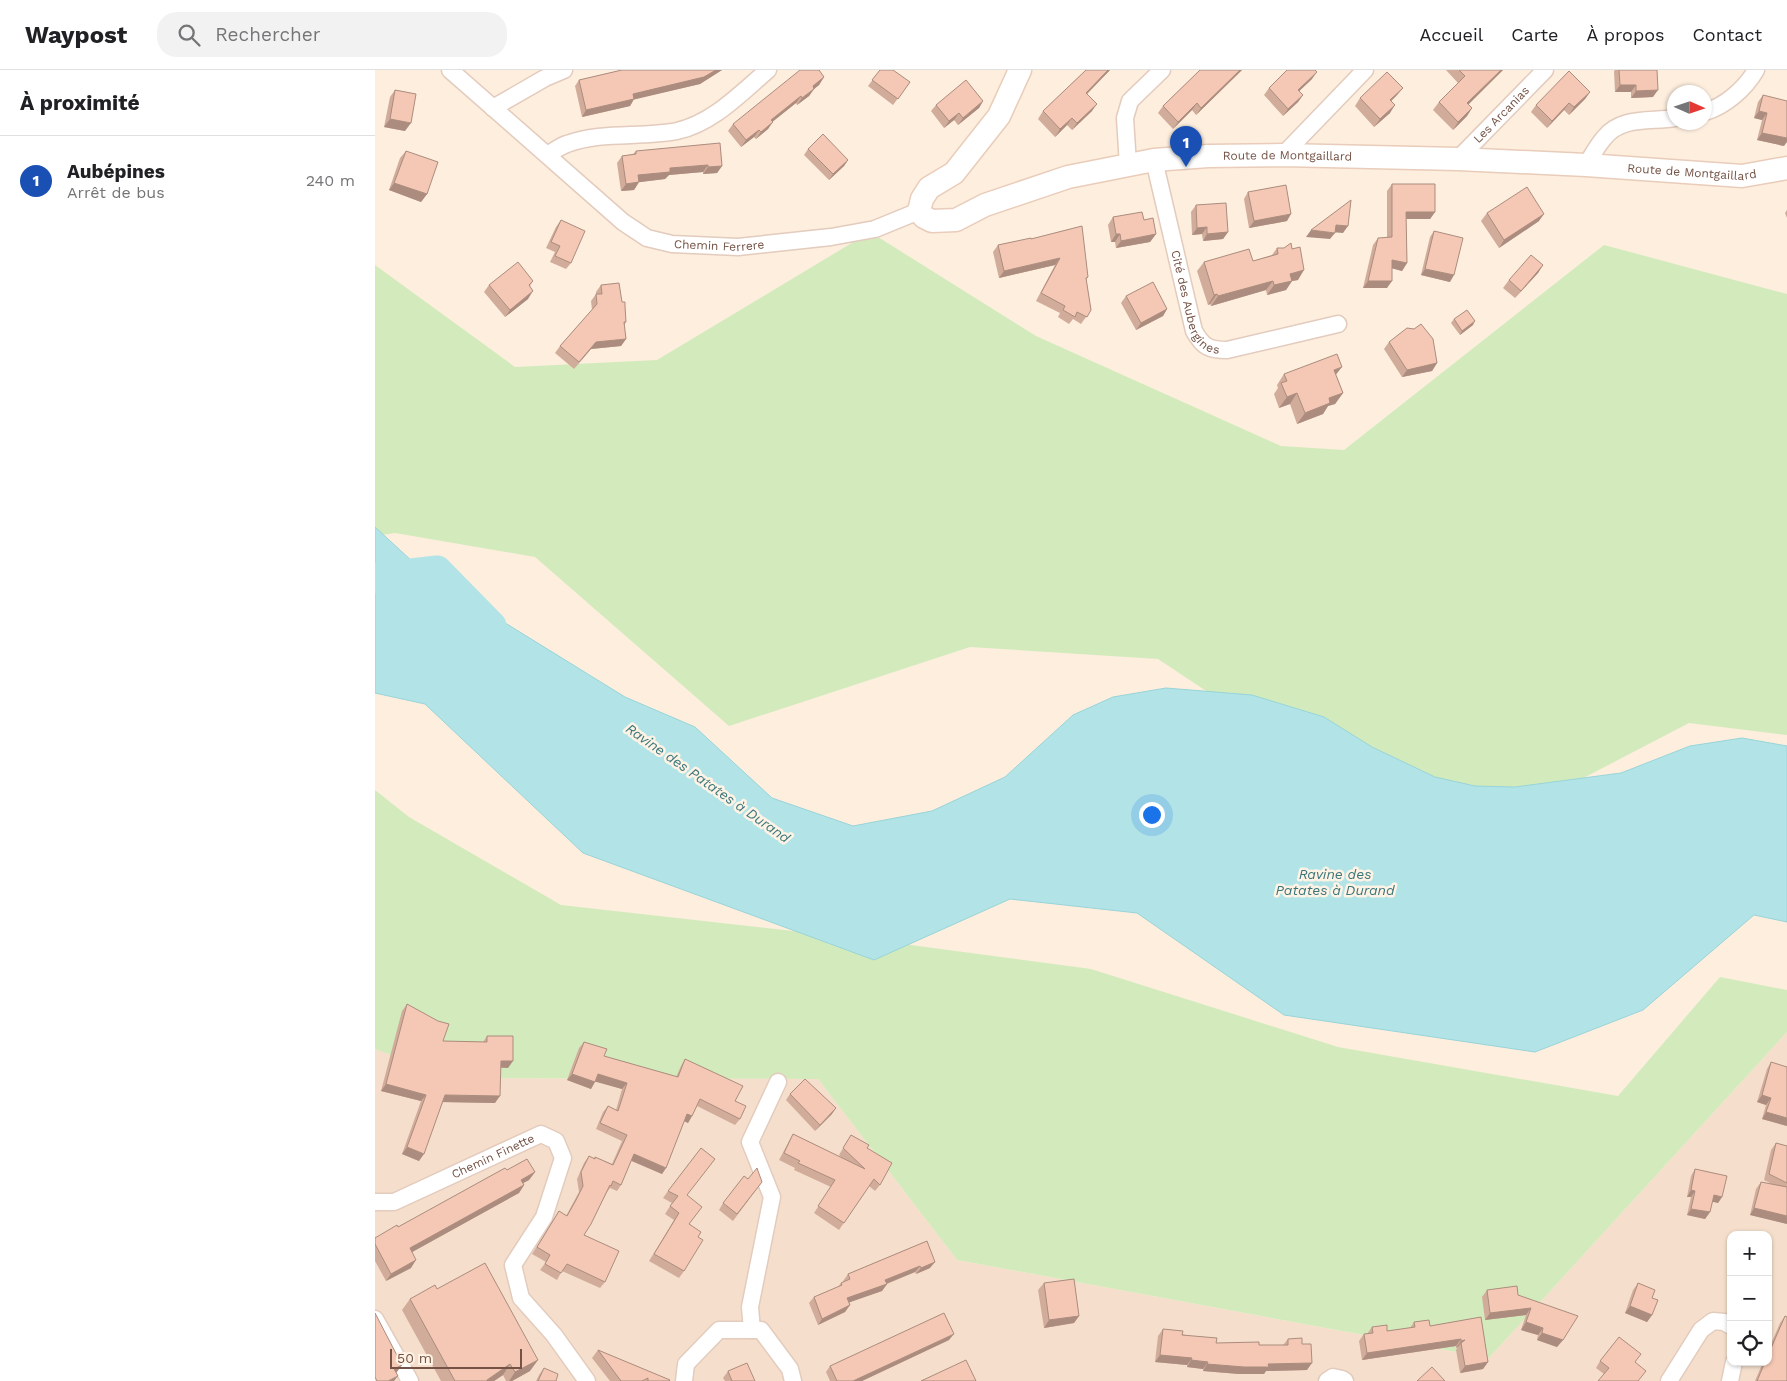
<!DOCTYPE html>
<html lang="fr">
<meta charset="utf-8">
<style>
:root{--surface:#fff;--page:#f2f2f2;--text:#202124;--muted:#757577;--line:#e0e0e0;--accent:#ee553c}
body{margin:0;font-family:"Work Sans",sans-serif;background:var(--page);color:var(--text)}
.controls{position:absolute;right:15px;bottom:15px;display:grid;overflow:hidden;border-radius:10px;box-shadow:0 1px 4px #0004}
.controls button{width:45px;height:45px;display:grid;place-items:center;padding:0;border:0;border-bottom:1px solid var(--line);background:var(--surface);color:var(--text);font:25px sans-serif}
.compass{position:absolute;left:1292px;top:15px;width:45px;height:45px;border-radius:50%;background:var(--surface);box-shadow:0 1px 4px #0004;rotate:93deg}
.scale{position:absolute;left:15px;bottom:12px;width:132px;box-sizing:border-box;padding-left:5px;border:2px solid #745245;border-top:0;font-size:14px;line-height:18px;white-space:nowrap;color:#745245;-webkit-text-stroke:4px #fff3e5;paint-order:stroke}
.you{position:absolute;left:776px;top:744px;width:18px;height:18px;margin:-12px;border:4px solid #fff;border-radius:50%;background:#1a73e8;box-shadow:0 0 0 8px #1a73e833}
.badge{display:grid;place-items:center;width:32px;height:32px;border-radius:50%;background:var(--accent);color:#fff;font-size:16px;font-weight:700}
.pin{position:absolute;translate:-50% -41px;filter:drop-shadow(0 1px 2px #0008)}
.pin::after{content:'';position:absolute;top:26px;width:18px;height:15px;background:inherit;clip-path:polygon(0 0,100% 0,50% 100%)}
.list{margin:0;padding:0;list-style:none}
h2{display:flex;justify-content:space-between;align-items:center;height:65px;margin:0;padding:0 20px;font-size:21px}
h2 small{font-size:16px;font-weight:400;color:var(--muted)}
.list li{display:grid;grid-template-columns:32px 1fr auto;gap:15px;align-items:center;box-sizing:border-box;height:90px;padding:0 20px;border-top:1px solid var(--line)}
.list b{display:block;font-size:19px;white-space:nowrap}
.list p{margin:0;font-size:16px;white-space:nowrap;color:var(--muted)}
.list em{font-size:16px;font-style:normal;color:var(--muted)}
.icon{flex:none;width:28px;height:28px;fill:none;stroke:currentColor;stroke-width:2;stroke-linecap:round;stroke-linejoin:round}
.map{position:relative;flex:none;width:1412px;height:1311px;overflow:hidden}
header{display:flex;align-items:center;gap:30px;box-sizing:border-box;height:70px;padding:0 25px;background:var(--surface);border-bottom:1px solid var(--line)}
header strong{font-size:24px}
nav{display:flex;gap:28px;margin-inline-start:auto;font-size:18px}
.search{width:350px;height:45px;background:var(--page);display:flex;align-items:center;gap:12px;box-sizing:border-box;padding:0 18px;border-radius:20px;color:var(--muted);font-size:19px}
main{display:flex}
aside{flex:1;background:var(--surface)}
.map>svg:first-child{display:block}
.residential{fill:#f5dfcc;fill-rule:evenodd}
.green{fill:#d3ebbc}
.water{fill:#b2e4e7;stroke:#98d4d9}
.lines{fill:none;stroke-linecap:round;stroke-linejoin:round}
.river{stroke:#b2e4e7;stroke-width:31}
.street-casing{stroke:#e3cbbd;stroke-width:19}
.secondary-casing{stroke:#e9ccb9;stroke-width:25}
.street{stroke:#fff;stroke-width:16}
.secondary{stroke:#fff;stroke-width:22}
.wall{fill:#d2ac9b}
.shaded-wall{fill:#ab8c7e}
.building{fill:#f4c8b4;stroke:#ab8c7e}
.labels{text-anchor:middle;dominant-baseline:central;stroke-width:5;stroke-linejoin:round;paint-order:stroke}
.street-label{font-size:12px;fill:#745245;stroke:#fff3e5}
.water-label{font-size:14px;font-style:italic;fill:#39767b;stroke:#fff3e5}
</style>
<header>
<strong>Waypost</strong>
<div class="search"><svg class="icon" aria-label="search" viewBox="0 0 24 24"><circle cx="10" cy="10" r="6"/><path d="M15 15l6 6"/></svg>Rechercher</div>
<nav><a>Accueil</a><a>Carte</a><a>À propos</a><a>Contact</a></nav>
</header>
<main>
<aside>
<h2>À proximité<small></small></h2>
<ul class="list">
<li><span class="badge" style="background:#1a4fb4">1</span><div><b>Aubépines</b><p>Arrêt de bus</p></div><em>240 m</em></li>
</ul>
</aside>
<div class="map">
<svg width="1412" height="1311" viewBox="0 0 1412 1311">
<rect width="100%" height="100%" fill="#fdeede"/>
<path class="residential" d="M1412,962V1311H0V979L77,1008L443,1009L582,1190L1114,1288ZM1356,1165H1393V1292H1356Z"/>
<path class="green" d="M495,162L661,266L906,376L969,380L1229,175L1412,224V665L1314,653L1070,780L783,589L595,577L354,656L160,487L20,463L0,466V195L140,297L282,290Z
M0,720L34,747L186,835L498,870L716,899L963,977L1243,1026L1345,907L1412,920V962L1114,1288L582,1190L443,1009L77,1008L0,979Z"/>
<path class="water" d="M0,457L51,504L250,627L320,657L397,728L478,756L557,741L630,707L698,645L738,627L791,618L877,625L949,647L997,677L1060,707L1100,716L1140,717L1246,703L1315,676L1367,668L1412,676V852L1379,845L1268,940L1160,982L909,945L762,843L635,829L499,890L208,783L50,634L0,623Z"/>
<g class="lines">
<path class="river" d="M0,508L62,501L116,556"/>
<defs>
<g id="street">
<path id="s1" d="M75,0L248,152L272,168L297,174L363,177L456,167L500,159L544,141"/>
<path d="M118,38L170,8L189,0"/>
<path d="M1330,42C1350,36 1370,19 1381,0"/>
<path d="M172,85C178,82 185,76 192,74C226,61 266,68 302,61C338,53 366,23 393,0"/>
<path d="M908,85L990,0"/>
<path id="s2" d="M1083,89L1170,0"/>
<path id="s3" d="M779,90L819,261C828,277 834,280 852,280L963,254"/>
<path d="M753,95L750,48L755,31L787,0"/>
<path d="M1211,95C1217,86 1222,76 1229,68C1246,46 1275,52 1300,48"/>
<path id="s4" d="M0,1132H19L166,1064L181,1071L188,1088L169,1147L138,1195L146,1228L179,1265L212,1311"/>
<path d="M0,1249L35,1311"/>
<path d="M377,1260L375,1237L397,1127L375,1072L403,1012"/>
<path d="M309,1311L311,1294L344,1260H386L415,1299L418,1311"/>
<path d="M952,1311L958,1307L967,1309L970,1311"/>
<path d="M1294,1311L1326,1260L1338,1251L1349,1252L1356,1256"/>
<path d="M1355,1311L1359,1292"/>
</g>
<g id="secondary">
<path id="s5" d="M645,0L624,46L579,103L554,118L547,129L544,141L549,147L557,151L581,150L610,135L693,107L779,90L833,86L908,85L1083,89L1211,95L1367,106L1412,98"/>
</g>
</defs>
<use href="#street" class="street-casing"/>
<use href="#secondary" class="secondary-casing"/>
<use href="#street" class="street"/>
<use href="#secondary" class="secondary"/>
</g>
<path class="wall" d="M247,0H347L325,14L259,29L255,36L207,47L200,16L204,10Z
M505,0L535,12L518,35L493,16Z
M711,0H735L712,24L717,41L697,60L692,55L680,67L663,49L668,41Z
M825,0H867L821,45L817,40L798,59L783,43L788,36Z
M1071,0H1128L1093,34L1097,38L1092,46L1078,60L1058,40L1064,32L1083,13Z
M1240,0H1282L1278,27L1256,28V22H1240L1239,1Z
M449,7L444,15L439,19L434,26L422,35L421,33L398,51L393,59L381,69L379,67L366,77L353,61L358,54Z
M937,9L924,21L928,25L923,32L908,46L889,25L894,18Z
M1028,18L1022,25L1016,31L1015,43L999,57L980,36L985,28Z
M20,20L30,61L9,57L15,27Z
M1215,22L1210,29L1194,45L1189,40L1172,58L1156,42L1161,35Z
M1388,25L1409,76L1382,70L1387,50L1379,48L1383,32Z
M608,31L604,38L583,55L579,50L569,58L556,41L561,35Z
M433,79L473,90L469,96L454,110L429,85Z
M31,81L52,124L46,132L14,120L25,88Z
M261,81L347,96L342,103L328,104V102L294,105L290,109L264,112L259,120L246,121L242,93L247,86L258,84Z
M1017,114L1060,142L1055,149H1031L1032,193L1027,201L1017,198L1012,218H988L998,175L1003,168H1012V121Z
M873,122L912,151L874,158L869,129Z
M821,135L853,162L848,169L828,171L827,164L817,165L816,142Z
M1412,140V148L1410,143Z
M1112,143L1164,151L1124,178L1106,151Z
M738,147L769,150L781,164L775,172L741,178L740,172H736L733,155Z
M186,150L196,193L191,199L175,192L180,182L171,178L181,157Z
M1059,161L1075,212L1046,205L1055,167Z
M656,169L713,207L711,210L716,240L706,254L698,249L694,254L683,247L685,243L661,231L680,195L624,208L618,182L623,175Z
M902,178L923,210L917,211L911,220L892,225L891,220L836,236L835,234L833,235L822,201L829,192L878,191L897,185Z
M1168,195L1163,203L1140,228L1128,218L1134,210Z
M158,211L155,216L153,229L130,247L109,222L114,215Z
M226,215L247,232L251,252L249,256L251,269L246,276L216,279L199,299L180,283L185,276L217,240L216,231L221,224V222Z
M751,226L792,239L788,246L761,260L746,233Z
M1079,249L1098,255L1085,265L1076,253Z
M1014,272L1062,293L1057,301L1027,307L1009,279Z
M909,304L961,305L968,323L960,334L953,336L948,344L922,354L915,334L904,338L899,324L903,318L902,315Z
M32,934L68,971L108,972L112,966L133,998H126L120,1033L68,1032L44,1091L27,1084L46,1031L6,1021L27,941Z
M209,972L229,986L301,1007L306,996L310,989L360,1031L365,1049L360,1055L322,1036L317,1046L313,1053L309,1051L291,1098L287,1104L256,1091L246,1115L242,1121L235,1118L232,1122L209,1165L230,1212L225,1218L187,1201L182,1210L165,1200L171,1192L157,1184L184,1141L191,1146L204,1122L202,1109L209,1093L214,1086L219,1089L220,1087L237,1094L247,1071L221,1059L228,1042L233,1036L241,1040L247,1019L220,1011L216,1019L192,1010L204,978Z
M1396,992L1412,1056L1387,1049L1391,1035L1382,1032L1392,999Z
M415,1024L457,1044L440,1061L411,1030Z
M418,1064L467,1088L464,1085L476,1065L492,1078L505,1115L500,1121L494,1116L464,1160L439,1143L456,1117L419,1100L420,1098L404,1090L414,1071Z
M1401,1073L1412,1076V1154L1375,1145L1381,1119L1386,1112L1397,1114L1389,1110L1396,1080Z
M1320,1099L1347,1127L1343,1133L1337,1131L1335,1142L1330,1149L1312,1145L1316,1127H1312L1316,1106Z
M132,1100L160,1102L154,1110L148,1113L149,1115L144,1123L37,1182L36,1198L11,1211L0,1191V1168L23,1157Z
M373,1109L387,1112L358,1151L344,1140L348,1133Z
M293,1121L312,1126L315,1154L323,1167L309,1201L304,1208L274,1191L299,1150L290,1144L297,1133L288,1128Z
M552,1171L555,1198L541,1204L540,1202L512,1214L507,1221L474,1232L475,1235L470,1242L443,1255L434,1233L439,1227L463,1217L466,1213L469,1211H468L473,1204Z
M1356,1194V1207L1352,1206Z
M669,1213L704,1246L699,1253L669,1258L663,1220Z
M1263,1213L1277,1228V1245L1272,1252L1250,1243L1258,1220Z
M62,1219L155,1301L137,1311H131L128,1305L119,1311H66L27,1240L35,1229Z
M1112,1220L1143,1225L1188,1270L1182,1277L1162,1270L1163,1265L1146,1260L1151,1245L1110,1250L1107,1227Z
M1410,1246L1412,1311H1380L1388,1292H1393V1281L1405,1253Z
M1106,1247L1113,1292L1108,1299L1085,1303L1081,1280L1083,1277L1081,1278V1276L987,1290L984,1271L989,1264H992L997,1257L1012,1261L1035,1258L1039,1252L1055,1256Z
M788,1259L841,1273L884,1275H908L913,1269L927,1274L932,1300L891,1301L889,1304H864L828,1301V1299L812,1297V1295L780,1292L783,1266Z
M574,1270L487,1311H455L451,1302L455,1296Z
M223,1280L294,1311H235L217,1288Z
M1225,1291L1260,1293L1229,1304L1221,1298Z
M169,1298L181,1311H161L164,1305Z
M353,1301L380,1311H350L348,1308Z"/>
<path class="shaded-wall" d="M341,0H347L325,14L253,31L258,24Z
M733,0H735L706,30L711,23Z
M865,0H867L821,45L826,38Z
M1126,0H1128L1087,41L1092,33Z
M942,2L937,9L918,27L923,20Z
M449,7L444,15L433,24L438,16Z
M1245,15H1261L1256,22H1240Z
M1028,18L1022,25L1010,37L1015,30Z
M439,19L434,26L422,35L427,28Z
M1283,20L1278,27L1256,28L1261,21Z
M1215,22L1210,29L1194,45L1199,37Z
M928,25L923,32L908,46L913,39Z
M426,26L421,33L391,57L396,50Z
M259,29L255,36L207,47L211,40Z
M608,31L604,38L583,55L588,48Z
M822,33L817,40L798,59L803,52Z
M1194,33L1189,40L1172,58L1177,51Z
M722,34L717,41L697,60L702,53Z
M1020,35L1015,43L999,57L1005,49Z
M1097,38L1092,46L1078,60L1083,52Z
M1384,41L1392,43L1387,50L1379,48Z
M584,43L579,50L569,58L574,51Z
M697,48L692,55L680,67L685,59Z
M15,49L36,53L30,61L9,57Z
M398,52L393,59L381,69L386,62Z
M384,60L379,67L366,77L371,70Z
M1387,63L1412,68V72L1409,76L1382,70Z
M473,90L469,96L454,110L458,104Z
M333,95L328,102L294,105L290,109L258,113L263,105L295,98Z
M347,96L342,103L328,104L333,97Z
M264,112L259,120L246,121L251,114Z
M19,113L52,124L46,132L14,120Z
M1031,142H1060L1055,149H1026Z
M916,144L912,151L874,158L879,151Z
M1169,144L1164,151L1124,178L1129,170Z
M961,155L973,156L968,163L956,162Z
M832,157L827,164L817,165L822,158Z
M936,160L960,163L955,169L931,167Z
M853,162L848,169L828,171L832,164Z
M741,164H745L740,172H736Z
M781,164L775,172L741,178L746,171Z
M685,188L680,195L624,208L629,201Z
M1017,190L1032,193L1027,201L1012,197Z
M1168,195L1163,203L1140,228L1146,221Z
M1050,199L1079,205L1075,212L1046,205Z
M929,200L923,210L917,211L911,220L892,225L899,215L915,204Z
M898,211L891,220L836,236L843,226Z
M993,211H1017L1012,218H988Z
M158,221L153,229L130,247L135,240Z
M842,224L835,234L833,235L839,225Z
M792,239L788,246L761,260L766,253Z
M1100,251L1098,255L1085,265L1087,261Z
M251,269L246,276L216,279L199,299L221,272Z
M1062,293L1057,301L1027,307L1032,300Z
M967,297L959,307V300Z
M922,323L915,334L904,338L912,327Z
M968,323L960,334L953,336L948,344L922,354L930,343L954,328Z
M126,991H138L133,998L121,997Z
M197,1004L220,1012L216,1019L192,1010Z
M223,1004L252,1013L247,1019L218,1011Z
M11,1014L51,1025L46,1031L6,1021Z
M70,1025L125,1026L120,1033L65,1032Z
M1387,1025L1396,1028L1391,1035L1382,1032Z
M461,1038L457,1044L440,1061L445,1055Z
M1391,1042L1412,1048V1056L1387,1049Z
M312,1044L317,1046L313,1053L307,1050Z
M32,1077L49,1084L44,1091L27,1084Z
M259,1084L291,1098L287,1104L255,1090Z
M160,1102L154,1110L141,1117L146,1110Z
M149,1115L144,1123L30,1186L35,1178Z
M1316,1120L1320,1121L1316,1127H1312Z
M1339,1125L1347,1127L1343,1133L1334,1131Z
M1379,1138L1412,1146V1154L1375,1145Z
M1316,1139L1335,1142L1330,1149L1312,1145Z
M41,1190L36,1198L11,1211L16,1204Z
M560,1192L555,1198L541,1204L546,1198Z
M545,1196L540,1202L508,1215L512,1214L507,1221L467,1235L472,1228L510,1210Z
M1356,1201V1207L1352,1206Z
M475,1235L470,1242L443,1255L447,1249Z
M1255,1236L1277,1245L1272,1252L1250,1243Z
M1156,1238L1151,1245L1110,1250L1115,1243Z
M704,1246L699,1253L669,1258L674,1250Z
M1151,1252L1168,1258L1163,1265L1146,1260Z
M1167,1263L1188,1270L1182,1277L1162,1270Z
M579,1264L574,1270L487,1311H478Z
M1086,1269L1081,1276L987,1290L992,1283Z
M1090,1270L1086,1273L1083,1277L1081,1278L1086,1271Z
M785,1285L817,1288L812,1295L780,1292Z
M163,1290L155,1301L137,1311H134L140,1302Z
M816,1290L833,1292L828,1299L812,1297Z
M1113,1292L1108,1299L1085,1303L1090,1296Z
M937,1293L932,1300L891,1301L889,1304H864L828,1301L832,1294Z
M135,1294L128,1305L119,1311H111Z
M27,1295L19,1306V1299Z
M23,1306L19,1311H13Z"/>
<path class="building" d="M247,0H341L329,7L258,24L259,29L211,40L204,10Z
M425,0H444L449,7L438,16L439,19L427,28L426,26L396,50L398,52L386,62L384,60L371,70L358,54Z
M505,0H518L535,12L523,29L497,10Z
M711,0H733L711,23L722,34L702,53L697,48L685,59L668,41Z
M825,0H865L826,38L822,33L803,52L788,36Z
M912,0H940L942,2L923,20L928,25L913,39L894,18Z
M1084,0H1126L1092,33L1097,38L1083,52L1064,32L1090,6Z
M1244,0H1282L1283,20L1261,21V15H1245Z
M1194,1L1215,22L1199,37L1194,33L1177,51L1161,35Z
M1012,2L1028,18L1015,30L1020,35L1005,49L985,28Z
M591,10L608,31L588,48L584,43L574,51L561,35Z
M20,20L41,24L36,53L15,49Z
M1388,25L1412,31V68L1387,63L1392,43L1384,41Z
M448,64L473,90L458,104L433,79Z
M345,73L347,96L333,97V95L295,98V102L263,105L264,112L251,114L247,86L261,84V81Z
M31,81L63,92L52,124L19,113Z
M1017,114H1060V142H1031L1032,193L1017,190V211H993L1003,168L1017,167Z
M911,115L916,144L879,151L873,122Z
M1152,117L1169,144L1129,170L1112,143Z
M976,130L973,156L961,155L960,163L936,160Z
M851,133L853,162L832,164V157L822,158L821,135Z
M767,142L769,150L778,148L781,164L746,171L745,164H741L738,147Z
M186,150L210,161L196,193L180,186L185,176L176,172Z
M707,156L713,207L711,208L716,240L712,247L702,242L700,247L688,240L690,236L666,223L685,188L629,201L623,175L656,168V169Z
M1059,161L1088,168L1079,205L1050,199Z
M916,173L917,179L925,177L929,200L915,204L917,211L899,215L898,211L843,226L842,224L839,225L829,192L874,179L878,191L903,184L902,178H909Z
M1156,185L1168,195L1146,221L1134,210Z
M143,192L158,211L154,215L158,221L135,240L114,215Z
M778,212L792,239L766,253L751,226Z
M244,213L247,232H250V236L251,252H249L251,269L221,272L204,292L185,276L222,234L221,224H227L226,215Z
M1092,240L1100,251L1087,261L1079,249Z
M1046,254L1058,269L1062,293L1032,300L1014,272L1032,258L1039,259Z
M962,284L967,297L959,300L968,323L954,328L955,333L930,343L922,323L912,327L906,313L912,311L909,304Z
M32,934L63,951L74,954L68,971L112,972V966H138V991H126L125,1026L70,1025L49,1084L32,1077L51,1025L11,1014Z
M209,972L232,979L229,986L303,1007L310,989L368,1016L360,1031L371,1036L365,1049L325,1029L317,1046L312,1044L291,1098L259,1084L246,1115L238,1111L236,1116L235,1115L216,1154L209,1165L244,1181L230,1212L192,1194L186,1203L170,1194L175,1185L162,1177L184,1141L192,1146L201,1130L208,1116L206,1102L214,1086L220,1089V1087L238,1095L252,1065L225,1053L233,1036L243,1041L252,1013L223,1004L220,1012L197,1004Z
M1396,992L1412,997V1048L1391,1042L1396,1028L1387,1025Z
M430,1009L461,1038L445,1055L415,1024Z
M418,1064L490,1099L468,1078L476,1065L494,1075L492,1078L517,1093L505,1115L499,1109L469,1153L443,1136L460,1110L423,1093L425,1091L409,1083Z
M1401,1073L1412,1076V1113L1394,1104Z
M326,1078L340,1089L312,1125L327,1137L314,1154L326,1162L323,1167L328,1170L309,1201L279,1184L304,1143L295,1136L303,1126L293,1121Z
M152,1089L160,1102L146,1110L149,1115L35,1178L41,1190L16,1204L0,1174V1168L22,1155L23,1157L130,1098L132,1100Z
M382,1098L387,1112L362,1144L348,1133L369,1106L373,1109Z
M1320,1099L1352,1106L1347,1127L1339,1125L1335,1142L1316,1139L1320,1121L1316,1120Z
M1386,1112L1412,1117V1146L1379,1138Z
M552,1171L560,1192L546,1198L545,1196L510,1210L512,1214L472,1228L475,1235L447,1249L439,1227L467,1215L466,1213L475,1209L473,1204Z
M110,1193L163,1290L140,1302L135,1294L112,1310V1311H80L35,1229L60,1215L62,1219Z
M699,1209L704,1246L674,1250L669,1213Z
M1263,1213L1280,1220L1277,1228L1283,1230L1277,1245L1255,1236Z
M1142,1216L1143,1225L1203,1246L1188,1270L1167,1263L1168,1258L1151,1252L1156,1238L1115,1243L1112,1220Z
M0,1243L27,1295L19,1299L23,1306L13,1311H2L0,1307Z
M569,1243L579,1264L478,1311H462L455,1296Z
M1410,1246L1412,1247V1311H1382L1390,1292H1393V1285Z
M1106,1247L1113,1292L1090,1296L1086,1273L1090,1270L1086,1271V1269L992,1283L989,1264L998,1263L997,1257L1012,1255V1261L1040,1257L1039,1252L1054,1250L1055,1256Z
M788,1259L808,1261L807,1265L842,1268L841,1273L884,1272V1275H913V1269L927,1268V1274H936L937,1293L893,1294L894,1297H869L832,1294L833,1292L816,1290L817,1288L785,1285Z
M1244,1267L1266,1284L1260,1292L1271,1301L1263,1311H1223L1234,1298L1225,1291Z
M223,1280L295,1310L294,1311H273V1308L267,1311H246Z
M591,1290L601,1311H546Z
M372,1293L380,1311H357L353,1301Z
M1057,1297L1070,1311H1042Z
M169,1298L183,1304L181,1311H163Z"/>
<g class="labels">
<g class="street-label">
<text stroke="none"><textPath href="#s2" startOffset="62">Les Arcanias</textPath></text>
<text stroke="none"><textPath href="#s5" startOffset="560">Route de Montgaillard</textPath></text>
<text stroke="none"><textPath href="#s5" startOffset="965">Route de Montgaillard</textPath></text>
<text stroke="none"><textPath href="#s1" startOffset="332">Chemin Ferrere</textPath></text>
<text stroke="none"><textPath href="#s3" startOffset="151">Cité des Aubergines</textPath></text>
<text stroke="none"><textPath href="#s4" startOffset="128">Chemin Finette</textPath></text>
</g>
<g class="water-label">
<text transform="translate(333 713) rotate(35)">Ravine des Patates à Durand</text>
<text x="960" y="804">Ravine des<tspan x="960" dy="16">Patates à Durand</tspan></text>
</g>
</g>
</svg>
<div class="controls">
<button>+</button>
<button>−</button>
<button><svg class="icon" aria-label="locate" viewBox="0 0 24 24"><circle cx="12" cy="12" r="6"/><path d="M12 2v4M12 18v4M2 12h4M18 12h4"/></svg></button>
</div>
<svg class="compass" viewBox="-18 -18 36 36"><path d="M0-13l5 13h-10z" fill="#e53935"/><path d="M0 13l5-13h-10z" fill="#757577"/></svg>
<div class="scale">50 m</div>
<div class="you"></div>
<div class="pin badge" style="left:811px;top:97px;background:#1a4fb4">1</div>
</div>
</main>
